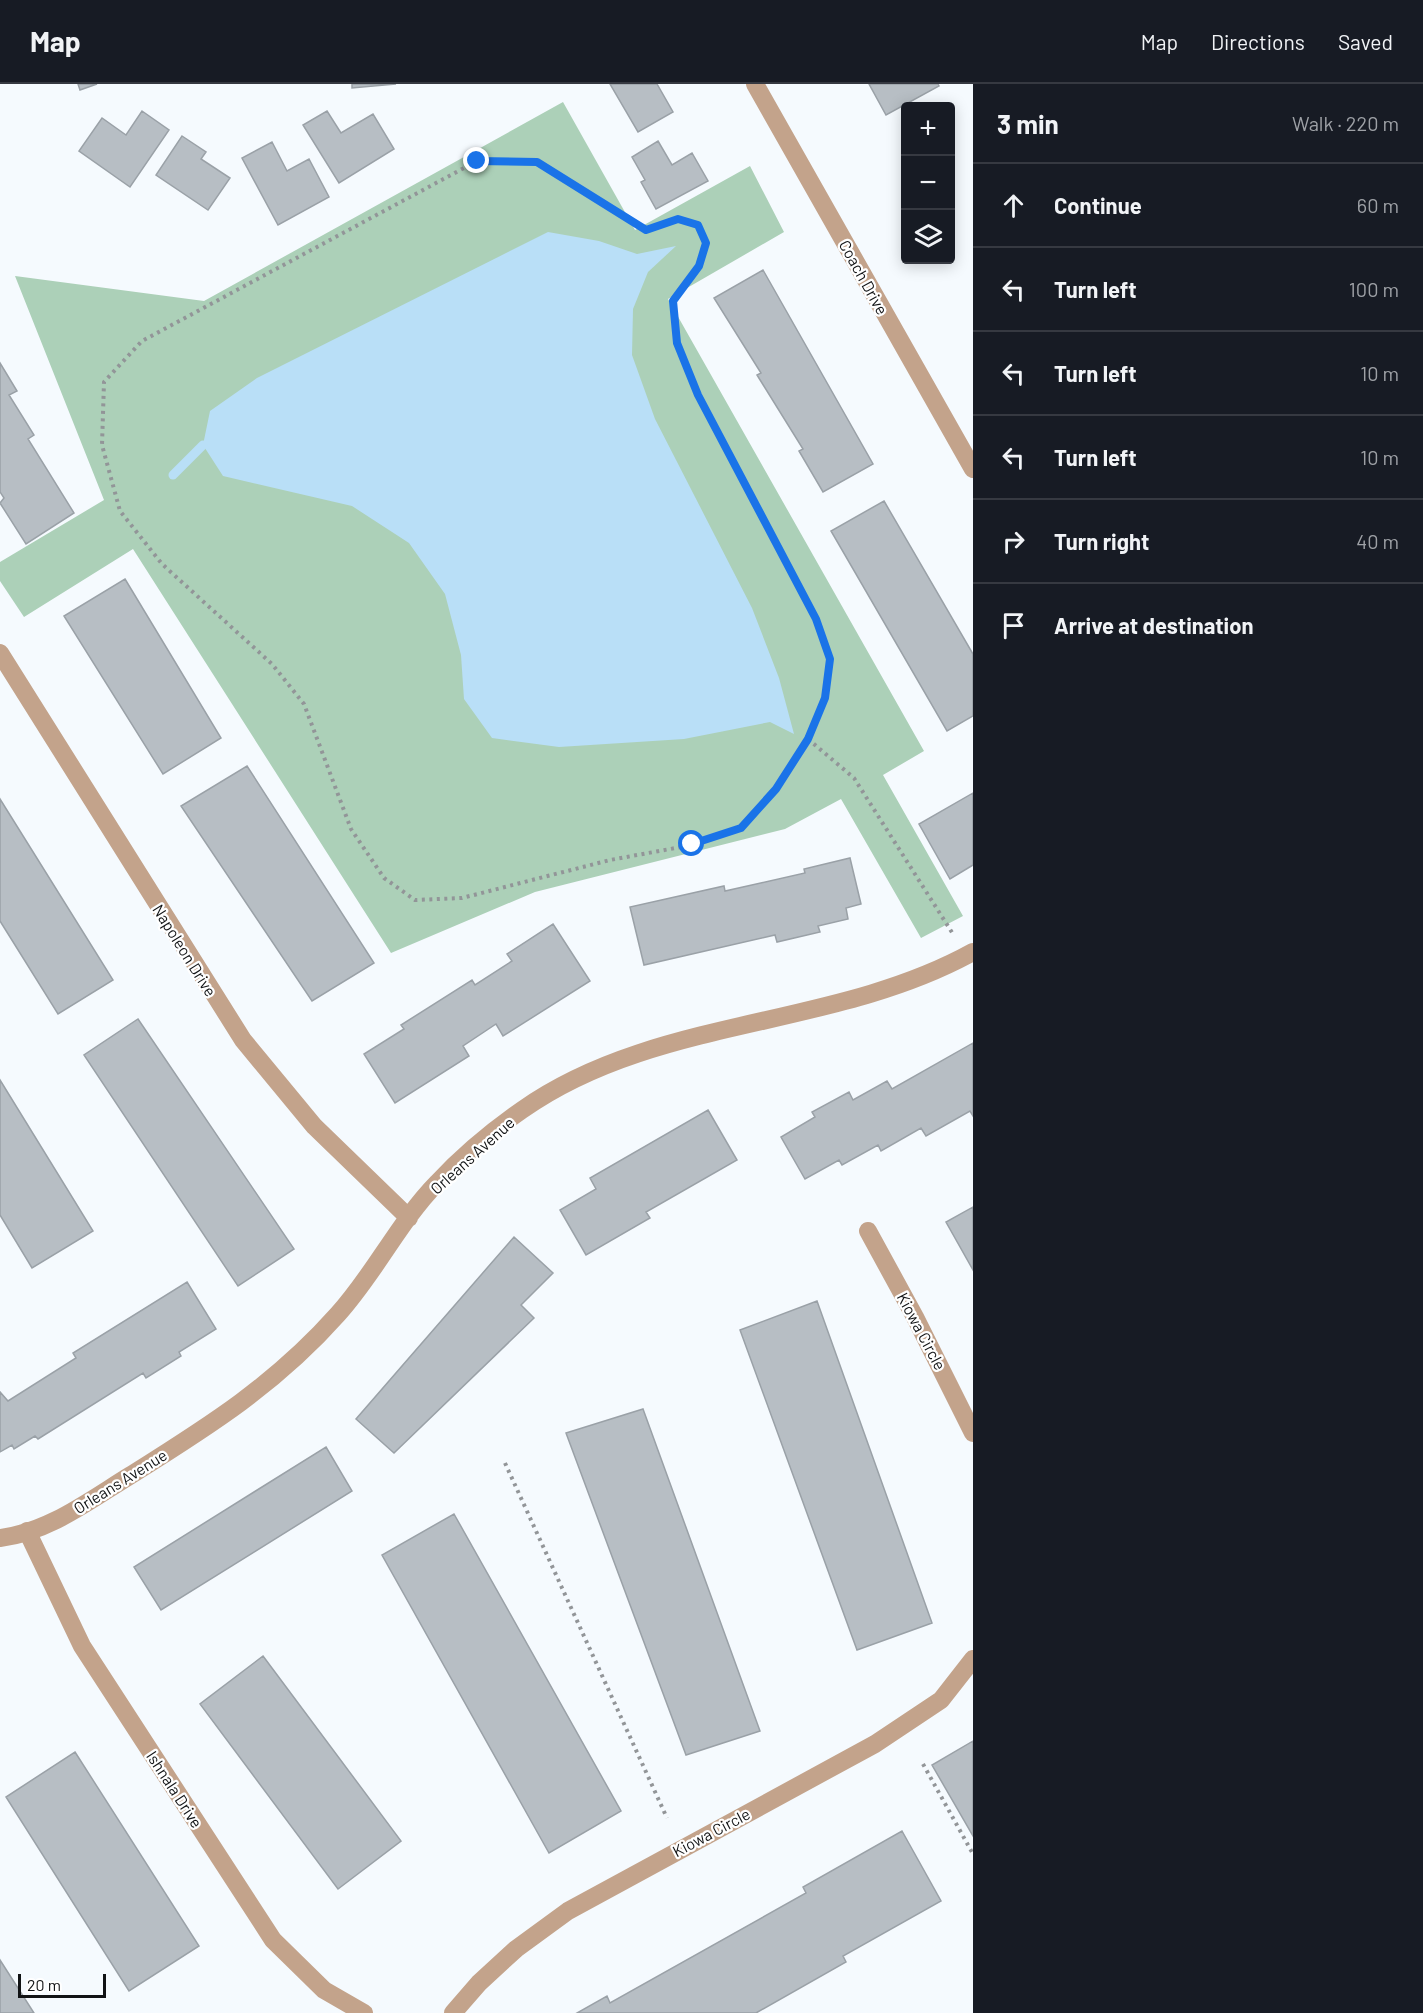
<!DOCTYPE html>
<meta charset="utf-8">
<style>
:root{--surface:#171b24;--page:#242831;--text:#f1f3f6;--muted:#9ea1a6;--line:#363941}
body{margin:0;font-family:Barlow,sans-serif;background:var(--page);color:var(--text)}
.controls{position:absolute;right:18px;top:18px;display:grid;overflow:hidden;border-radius:6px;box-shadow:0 3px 15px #0003}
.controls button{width:54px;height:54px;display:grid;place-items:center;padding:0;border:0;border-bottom:2px solid var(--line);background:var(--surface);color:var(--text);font:30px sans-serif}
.scale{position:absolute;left:18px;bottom:15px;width:88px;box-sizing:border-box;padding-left:6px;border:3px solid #111315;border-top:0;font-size:16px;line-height:21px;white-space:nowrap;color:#111315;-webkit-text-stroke:4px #fff;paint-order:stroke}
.stop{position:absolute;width:18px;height:18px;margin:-14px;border:4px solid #1a73e8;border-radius:50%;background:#fff}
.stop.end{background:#1a73e8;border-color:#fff;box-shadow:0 2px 6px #0008}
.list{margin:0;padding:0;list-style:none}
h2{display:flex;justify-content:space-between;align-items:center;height:78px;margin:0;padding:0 24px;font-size:26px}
h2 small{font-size:20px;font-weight:400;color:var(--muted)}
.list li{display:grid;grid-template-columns:39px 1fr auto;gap:18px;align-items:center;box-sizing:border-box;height:84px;padding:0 24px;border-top:2px solid var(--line)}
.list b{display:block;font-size:22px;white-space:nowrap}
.list em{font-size:20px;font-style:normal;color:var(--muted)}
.icon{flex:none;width:33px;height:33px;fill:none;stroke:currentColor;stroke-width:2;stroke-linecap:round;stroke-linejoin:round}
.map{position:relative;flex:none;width:973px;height:1929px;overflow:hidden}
header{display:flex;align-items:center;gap:36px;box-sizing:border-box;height:84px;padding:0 30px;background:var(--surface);border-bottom:2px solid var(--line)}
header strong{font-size:28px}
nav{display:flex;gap:33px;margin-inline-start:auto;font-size:21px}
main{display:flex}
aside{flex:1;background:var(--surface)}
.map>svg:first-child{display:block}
.green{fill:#acd0b8}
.water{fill:#b9dff7}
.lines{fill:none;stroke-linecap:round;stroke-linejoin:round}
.stream{stroke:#b9dff7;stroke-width:9}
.building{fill:#b7bec4;stroke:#9aa1a7;stroke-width:1.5}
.path{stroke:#929598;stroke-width:4;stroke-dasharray:3 4.5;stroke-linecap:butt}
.street{stroke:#c3a38b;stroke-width:18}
.route{stroke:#1a73e8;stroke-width:8}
.labels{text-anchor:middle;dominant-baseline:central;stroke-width:4.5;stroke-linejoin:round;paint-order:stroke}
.street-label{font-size:16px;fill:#111315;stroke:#fff}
</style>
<header>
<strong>Map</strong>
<nav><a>Map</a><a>Directions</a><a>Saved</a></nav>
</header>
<main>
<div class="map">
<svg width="973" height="1929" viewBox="0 0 973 1929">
<rect width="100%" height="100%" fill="#f5fafe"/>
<path class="green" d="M563,18L635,146L750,82L784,148L668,215L924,667L883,691L963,832L921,854L841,715L785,745L535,808L391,869L133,465L24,533L0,497V478L104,416L15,192L204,217Z"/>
<path class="water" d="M548,148L599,157L637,170L676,162L648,188L633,225L632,271L655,335L752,524L779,594L794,650L770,638L684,655L559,663L492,654L464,615L461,571L445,510L409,459L352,422L223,392L203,361L210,327L257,294Z"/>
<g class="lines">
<path class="stream" d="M173,391L203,361"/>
</g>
<path class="building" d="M78,0H97L80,6Z
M352,0H396L352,4Z
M610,0H657L673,28L638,48Z
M869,0H938L939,2L886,31Z
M142,27L169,46L130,103L79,67L102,34L126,51Z
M327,27L341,49L373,30L394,65L339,99L303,41Z
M182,52L206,68L201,75L230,94L208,126L156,91Z
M658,57L672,81L692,69L708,97L656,125L641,98L645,96L632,73Z
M272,58L287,87L309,75L329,113L278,141L242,74Z
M763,186L873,380L823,408L799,367L803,365L757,291L761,289L714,214Z
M0,279L17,307L9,311L34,351L28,355L74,429L26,460L0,419L4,414L0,408Z
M884,417L973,570V632L947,647L831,447Z
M125,495L221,654L163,690L64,532Z
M247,682L374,879L312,917L181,722Z
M973,709V781L950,795L919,740Z
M0,715L113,896L58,930L0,837Z
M850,774L861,820L846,824L848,835L818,842L820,848L777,858L775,851L644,881L630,823L724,802L725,807L805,789L804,785Z
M553,840L590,897L503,952L496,940L463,962L469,972L395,1019L364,970L404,945L401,941L472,896L475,901L512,877L507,870Z
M138,935L294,1165L238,1202L84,971Z
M973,959V1032L970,1027L926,1052L921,1044L881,1067L878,1061L842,1081L839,1076L805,1095L781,1053L815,1033L812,1028L849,1008L853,1016L887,997L892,1005Z
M0,996L93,1147L32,1184L0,1131Z
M708,1026L737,1076L646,1128L650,1134L586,1171L560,1126L596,1105L590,1094Z
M973,1123V1186L946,1138Z
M514,1153L553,1189L521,1221L534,1234L394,1369L356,1335Z
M187,1198L216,1245L179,1268L181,1272L146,1294L143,1289L38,1355L35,1352L14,1365L12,1361L0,1368V1308L8,1317L76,1274L73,1269Z
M817,1217L932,1539L857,1566L740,1246Z
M643,1325L760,1647L686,1671L566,1349Z
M326,1363L352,1407L161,1526L134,1483Z
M454,1430L621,1727L549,1769L382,1471Z
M263,1572L401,1757L338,1805L200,1620Z
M973,1657V1752L932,1681Z
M75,1668L199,1862L129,1907L6,1713Z
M902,1747L941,1817L843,1872L846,1878L756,1929H577L607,1912L610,1919L806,1809L803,1803Z
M0,1876L34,1929H0Z"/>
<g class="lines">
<path class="path" d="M477,77L537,78L646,146L678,135L698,141L706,159L699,182L673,217L677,259L698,311L816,535L830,575L825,613L808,655L776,705L741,744L692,761L610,776L462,814L415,816L384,794L351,745L304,620L272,580L162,480L120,427L102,361L104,298L142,257Z
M808,655L854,694L953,850
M505,1379L667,1734
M923,1680L973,1770"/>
<path class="street" d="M755,0L973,385
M0,569L243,956L314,1042L409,1134
M868,1147L915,1233L973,1349
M27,1447L82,1562L273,1856L324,1906L364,1929
M0,1454C49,1448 90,1416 131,1391C209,1342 276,1300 338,1230C375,1189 399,1138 437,1099C462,1072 492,1047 522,1026C655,932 832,946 973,868
M453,1929L479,1899L516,1865L568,1827L875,1660L941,1616L973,1575"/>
</g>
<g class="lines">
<path class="route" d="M477,77L537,78L646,146L678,135L698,141L706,159L699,182L673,217L677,259L698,311L816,535L830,575L825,614L808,655L776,705L741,744L692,760"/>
</g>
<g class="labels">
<g class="street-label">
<text transform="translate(864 193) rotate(61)">Coach Drive</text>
<text transform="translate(185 866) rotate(58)">Napoleon Drive</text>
<text transform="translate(472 1071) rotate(-42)">Orleans Avenue</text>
<text transform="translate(922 1247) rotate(62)">Kiowa Circle</text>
<text transform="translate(120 1397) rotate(-32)">Orleans Avenue</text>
<text transform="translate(175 1705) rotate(57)">Ishnala Drive</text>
<text transform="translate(711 1748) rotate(-28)">Kiowa Circle</text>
</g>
</g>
</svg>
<div class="controls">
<button>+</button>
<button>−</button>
<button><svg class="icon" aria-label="layers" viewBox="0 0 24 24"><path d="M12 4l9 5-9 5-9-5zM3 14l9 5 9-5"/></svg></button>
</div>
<div class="scale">20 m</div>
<div class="stop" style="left:692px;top:760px"></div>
<div class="stop end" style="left:477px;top:77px"></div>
</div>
<aside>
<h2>3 min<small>Walk · 220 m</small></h2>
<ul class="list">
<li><svg class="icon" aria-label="ahead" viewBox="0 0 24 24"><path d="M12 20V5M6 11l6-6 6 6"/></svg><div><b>Continue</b></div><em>60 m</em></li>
<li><svg class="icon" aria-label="left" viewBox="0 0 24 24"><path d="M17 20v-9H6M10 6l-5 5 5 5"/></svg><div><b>Turn left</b></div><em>100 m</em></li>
<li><svg class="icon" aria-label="left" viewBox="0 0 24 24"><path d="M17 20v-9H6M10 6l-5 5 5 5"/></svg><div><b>Turn left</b></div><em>10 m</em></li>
<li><svg class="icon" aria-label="left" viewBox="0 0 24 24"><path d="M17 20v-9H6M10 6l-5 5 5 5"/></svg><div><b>Turn left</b></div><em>10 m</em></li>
<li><svg class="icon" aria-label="right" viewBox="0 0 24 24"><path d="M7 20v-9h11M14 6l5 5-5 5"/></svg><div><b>Turn right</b></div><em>40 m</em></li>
<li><svg class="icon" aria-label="arrive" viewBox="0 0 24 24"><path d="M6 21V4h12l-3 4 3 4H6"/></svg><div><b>Arrive at destination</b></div></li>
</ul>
</aside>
</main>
